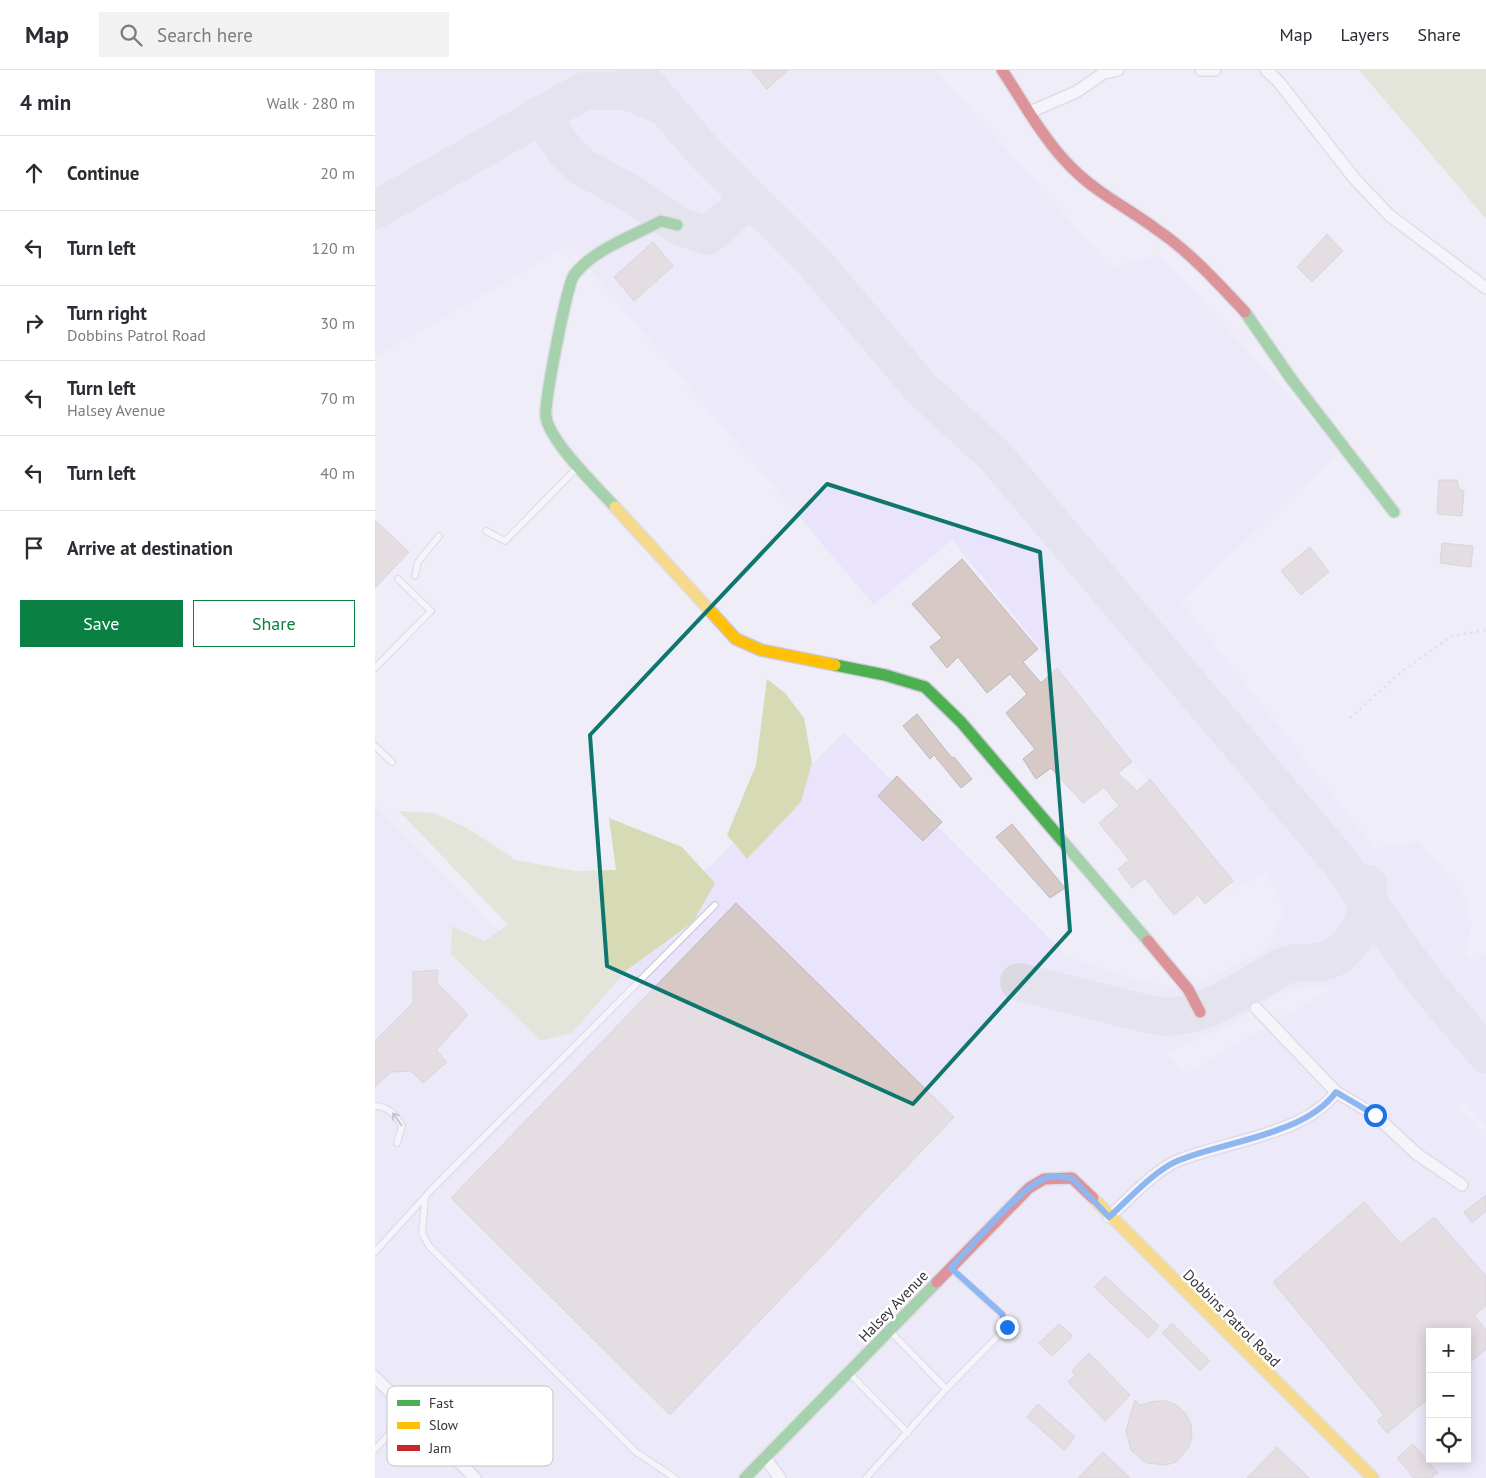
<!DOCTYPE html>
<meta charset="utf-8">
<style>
:root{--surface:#fff;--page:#f2f2f3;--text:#2b2b33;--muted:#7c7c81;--line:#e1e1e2;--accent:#0b8043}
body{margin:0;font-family:"PT Sans",sans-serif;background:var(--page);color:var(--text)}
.controls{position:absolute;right:15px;bottom:15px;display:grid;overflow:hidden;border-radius:0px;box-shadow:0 2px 12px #0003}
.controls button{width:45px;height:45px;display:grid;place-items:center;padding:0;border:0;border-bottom:1px solid var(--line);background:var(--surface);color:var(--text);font:25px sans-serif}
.stop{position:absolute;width:15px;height:15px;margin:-11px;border:4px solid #1a73e8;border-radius:50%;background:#fff}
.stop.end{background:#1a73e8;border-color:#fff;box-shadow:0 1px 5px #0008}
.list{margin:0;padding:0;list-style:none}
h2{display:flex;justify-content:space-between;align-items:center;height:65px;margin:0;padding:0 20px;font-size:21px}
h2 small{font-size:16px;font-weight:400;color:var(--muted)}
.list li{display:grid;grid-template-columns:32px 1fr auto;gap:15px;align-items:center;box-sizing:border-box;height:75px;padding:0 20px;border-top:1px solid var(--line)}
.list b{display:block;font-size:19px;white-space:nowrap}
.list p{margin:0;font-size:16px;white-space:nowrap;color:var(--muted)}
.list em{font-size:16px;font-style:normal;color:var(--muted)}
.actions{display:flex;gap:10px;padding:15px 20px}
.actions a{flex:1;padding:11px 0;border:1px solid var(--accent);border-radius:0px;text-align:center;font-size:18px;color:var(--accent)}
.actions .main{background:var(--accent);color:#fff}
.icon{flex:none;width:28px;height:28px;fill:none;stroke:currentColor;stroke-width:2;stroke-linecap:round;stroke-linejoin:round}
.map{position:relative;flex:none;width:1111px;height:1408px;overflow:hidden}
header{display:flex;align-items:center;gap:30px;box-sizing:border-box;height:70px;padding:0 25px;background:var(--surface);border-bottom:1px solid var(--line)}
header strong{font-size:24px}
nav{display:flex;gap:28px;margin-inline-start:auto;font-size:18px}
.search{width:350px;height:45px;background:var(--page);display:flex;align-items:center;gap:12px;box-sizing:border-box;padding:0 18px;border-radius:0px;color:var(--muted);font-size:19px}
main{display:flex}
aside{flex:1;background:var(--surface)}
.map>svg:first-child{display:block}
.built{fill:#e9e4fb;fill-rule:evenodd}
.green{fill:#d6dbb5}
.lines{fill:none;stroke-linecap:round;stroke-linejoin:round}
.taxiway{stroke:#dad8e0;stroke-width:38}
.building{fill:#d7c9c5;stroke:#beb8ba}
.lane-casing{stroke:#cbc9d3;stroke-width:8}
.street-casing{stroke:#cbc9d3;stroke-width:14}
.fast-casing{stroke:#cbc9d3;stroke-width:14}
.slow-casing{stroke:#cbc9d3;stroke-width:14}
.jam-casing{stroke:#cbc9d3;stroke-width:14}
.path{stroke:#d1d0d4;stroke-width:2.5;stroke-dasharray:2.5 4;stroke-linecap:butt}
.lane{stroke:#fdfcfe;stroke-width:5.5}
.street{stroke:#fdfcfe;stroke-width:11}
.fast{stroke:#4caf50;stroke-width:11}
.slow{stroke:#ffc107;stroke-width:11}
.jam{stroke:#c62828;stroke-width:11}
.oneway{stroke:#9a989e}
.route{stroke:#1a73e8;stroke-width:6}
.marked{fill:none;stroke:#0f766e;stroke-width:4;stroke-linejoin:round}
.labels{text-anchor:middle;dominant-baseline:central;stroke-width:5;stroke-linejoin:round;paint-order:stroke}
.street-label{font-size:15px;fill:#36343e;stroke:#fff}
.key{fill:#fff;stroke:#c3c2c5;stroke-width:1}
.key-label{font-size:14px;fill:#36343e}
</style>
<header>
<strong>Map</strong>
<div class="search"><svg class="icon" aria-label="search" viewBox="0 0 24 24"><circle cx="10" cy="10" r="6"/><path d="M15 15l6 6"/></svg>Search here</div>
<nav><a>Map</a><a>Layers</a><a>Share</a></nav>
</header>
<main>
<aside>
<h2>4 min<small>Walk · 280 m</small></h2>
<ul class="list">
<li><svg class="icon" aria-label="ahead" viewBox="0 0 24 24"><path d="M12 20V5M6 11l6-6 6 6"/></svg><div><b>Continue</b></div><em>20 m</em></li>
<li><svg class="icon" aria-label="left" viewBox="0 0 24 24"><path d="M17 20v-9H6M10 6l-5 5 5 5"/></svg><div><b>Turn left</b></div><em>120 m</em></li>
<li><svg class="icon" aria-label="right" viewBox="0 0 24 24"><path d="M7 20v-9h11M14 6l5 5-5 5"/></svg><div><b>Turn right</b><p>Dobbins Patrol Road</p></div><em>30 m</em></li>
<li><svg class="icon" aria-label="left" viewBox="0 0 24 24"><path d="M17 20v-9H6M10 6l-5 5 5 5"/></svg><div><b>Turn left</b><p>Halsey Avenue</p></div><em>70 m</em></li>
<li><svg class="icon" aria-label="left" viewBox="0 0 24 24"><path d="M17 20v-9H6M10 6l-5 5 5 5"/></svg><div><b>Turn left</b></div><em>40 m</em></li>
<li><svg class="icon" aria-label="arrive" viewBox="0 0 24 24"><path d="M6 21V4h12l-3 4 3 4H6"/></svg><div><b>Arrive at destination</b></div></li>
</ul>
<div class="actions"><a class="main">Save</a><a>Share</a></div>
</aside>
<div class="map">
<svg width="1111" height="1408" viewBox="0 0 1111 1408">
<rect width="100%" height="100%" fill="#efedf8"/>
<path class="built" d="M0,0H561L736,197L785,185L965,382L805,531L1000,779L1044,771L1094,831L1089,841L1097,854L1089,883L1098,893L1111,882V1057L1090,1031L1083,1036L1111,1069V1408H0V735L196,934L469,663L692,886L763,911L813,919L892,879L909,842L892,802L861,819L577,470L499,535L194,175L0,287ZM961,916L811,1004L791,983L851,957L910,920ZM1055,1262H1092V1389H1055Z"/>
<path class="green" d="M984,0H1111V149Z
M392,609L410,623L429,648L437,693L426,732L372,789L352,765L381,695Z
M24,741L59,743L92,758L141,790L200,801L241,800L234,748L307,777L340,813L318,852L252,900L197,963L166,971L76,884L77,856L109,871L133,855Z"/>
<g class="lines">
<path class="taxiway" d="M259,0L329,82L439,192L547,319L620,386L964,791L1046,907L1111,984
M165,45L193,84L207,97L257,124L302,155L333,166L375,128
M0,140L209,21H250L280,32L290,38
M644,912L776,945C819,953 852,929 888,908C896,904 904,898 912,895C936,888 949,901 972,877C988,860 995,837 993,814"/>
</g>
<path class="building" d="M376,0H413L392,19Z
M952,164L968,181L937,212L922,197Z
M278,172L298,196L259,231L239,207Z
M1064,410H1082L1084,419L1089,421L1087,446L1062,444Z
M0,450L34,482L0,518Z
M1067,473L1098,476L1096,497L1065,493Z
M935,477L954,502L926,525L906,501Z
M587,489L663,579L648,592L666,613L682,598L757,692L743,703L762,721L775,709L858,811L830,834L823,825L799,845L770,808L757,818L743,799L754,790L724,753L744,736L729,717L708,733L676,698L661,709L648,689L660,679L631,643L652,624L635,604L612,623L583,587L572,598L555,577L567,568L537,534Z
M542,644L577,688L579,687L597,709L586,718L559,685L555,689L528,656Z
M522,706L567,752L548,771L503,726Z
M637,754L690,818L675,828L621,767Z
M361,833L579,1047L295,1345L76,1128Z
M63,900L62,913L93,945L61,980L72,992L48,1013L36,1001L16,1002L0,1017V971L38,933V902Z
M1111,1125V1141L1097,1153L1089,1142Z
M989,1132L1026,1174L1059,1147L1111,1206V1236L1099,1245L1111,1260V1279L1092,1295V1262H1055V1327L1012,1363L1002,1351L1009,1345L898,1212Z
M730,1206L784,1256L773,1268L719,1217Z
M797,1253L835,1291L825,1301L787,1263Z
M684,1254L698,1266L677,1286L664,1273Z
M714,1283L755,1325L730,1351L693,1312L700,1305L697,1301Z
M760,1330L765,1335L781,1331H792L803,1336L811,1344L816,1354L817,1365L814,1377L801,1392L791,1395L771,1393L756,1380L751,1360Z
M663,1334L700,1367L689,1380L652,1347Z
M1038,1374L1063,1403L1056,1408H1039L1022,1388Z
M902,1377L934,1408H872Z
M728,1382L755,1408H703Z"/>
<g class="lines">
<defs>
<path id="lane" d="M111,461L130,471L202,398
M40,506L43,492L64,466
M0,598L56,541L23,509
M0,676L17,692
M0,1036C13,1036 21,1045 27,1056L22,1073
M50,1129L47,1163L54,1176L261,1382L300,1408
M0,1182L58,1118L340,835
M516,1262L571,1319
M475,1304L533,1363
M0,1379L35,1342
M491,1408L571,1319L632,1257L627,1244L576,1199"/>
<path id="street" d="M826,0H840
M891,0L903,11L979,108L1014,145L1111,218
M655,42L701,22L729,3L743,0
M881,938L961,1022L1000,1045L1042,1084L1087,1115
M734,1147C753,1130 779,1101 802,1091C850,1071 930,1065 961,1022
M0,1307L100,1408
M390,1388L405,1408"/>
<path id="fast" d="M870,242L917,310L1019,442
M240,437C222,417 175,372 171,347C169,333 192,214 199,205C219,179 258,166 286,151L302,155
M460,595L510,605L550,617L586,652L773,871
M370,1408L562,1212"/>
<path id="slow" d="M240,437L361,569L386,580L460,595
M718,1128L998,1408"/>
<path id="jam" d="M627,0C649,33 669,71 698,99C722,123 754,139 781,159C815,182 842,212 870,242
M773,871L813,919L825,942
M562,1212L654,1118L669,1109L697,1108L718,1128"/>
</defs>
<use href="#lane" class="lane-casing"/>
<use href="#street" class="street-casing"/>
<use href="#fast" class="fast-casing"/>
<use href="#slow" class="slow-casing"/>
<use href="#jam" class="jam-casing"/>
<path class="path" d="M975,648L1026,602L1077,566L1111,560"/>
<use href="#lane" class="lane"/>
<use href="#street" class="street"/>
<use href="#fast" class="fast"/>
<use href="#slow" class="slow"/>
<use href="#jam" class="jam"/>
</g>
<defs><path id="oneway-shaft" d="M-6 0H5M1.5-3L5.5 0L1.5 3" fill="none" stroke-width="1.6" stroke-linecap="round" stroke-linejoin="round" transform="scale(1.25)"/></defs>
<use class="oneway" href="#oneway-shaft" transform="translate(22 1049) rotate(-125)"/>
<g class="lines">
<path class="route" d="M632,1257L627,1244L576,1198C596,1177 648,1113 674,1107C681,1105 690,1108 697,1108L734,1147C753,1130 779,1101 802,1091C850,1071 930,1065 961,1022L1000,1045"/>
</g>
<path d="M0 0H1111V1408H0ZM452,414L665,482L695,861L538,1034L232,896L215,665Z" fill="#efedf8" fill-opacity=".55" fill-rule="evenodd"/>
<path class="marked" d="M452,414L665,482L695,861L538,1034L232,896L215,665Z"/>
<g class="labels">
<g class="street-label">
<text transform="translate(518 1236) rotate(-46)">Halsey Avenue</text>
<text transform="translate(857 1248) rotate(45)">Dobbins Patrol Road</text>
</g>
</g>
<rect x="12" y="1316" width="166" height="80" rx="8" class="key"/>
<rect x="22" y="1330" width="23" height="6" fill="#4caf50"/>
<rect x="22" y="1352" width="23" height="7" fill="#ffc107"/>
<rect x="22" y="1375" width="23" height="6" fill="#c62828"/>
<g class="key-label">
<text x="54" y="1338">Fast</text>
<text x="54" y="1360">Slow</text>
<text x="54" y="1383">Jam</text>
</g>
</svg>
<div class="controls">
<button>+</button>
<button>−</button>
<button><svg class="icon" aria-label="locate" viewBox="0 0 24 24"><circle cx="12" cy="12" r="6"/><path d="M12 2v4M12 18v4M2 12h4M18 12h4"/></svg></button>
</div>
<div class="stop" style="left:1000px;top:1045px"></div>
<div class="stop end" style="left:632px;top:1257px"></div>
</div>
</main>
